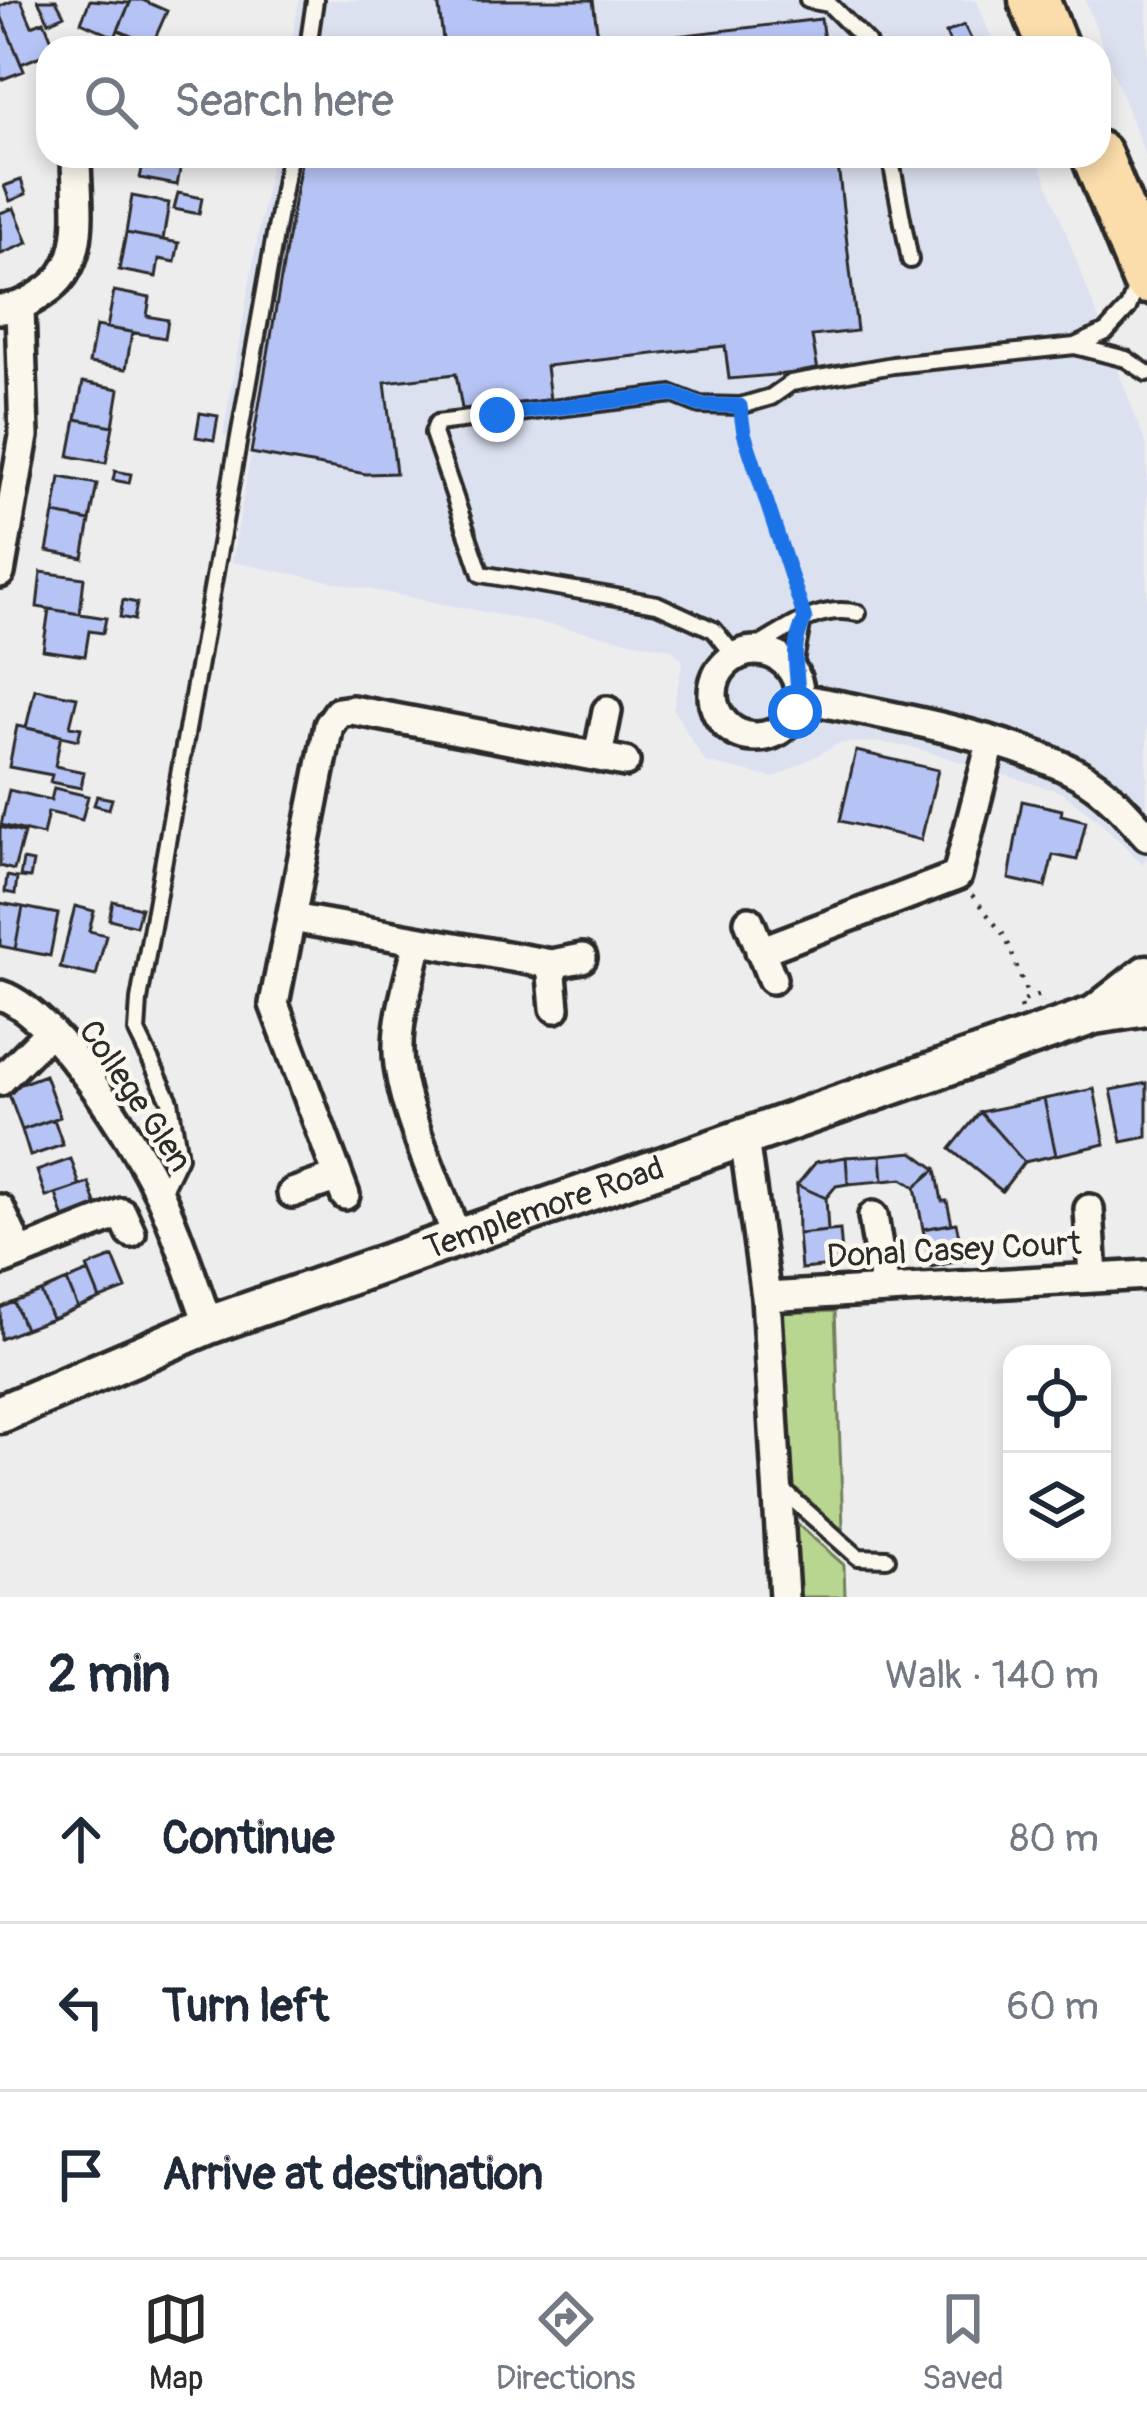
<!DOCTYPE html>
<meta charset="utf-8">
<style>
:root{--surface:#fff;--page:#f2f2f3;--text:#1f2937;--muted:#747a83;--line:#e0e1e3;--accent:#2b2b2b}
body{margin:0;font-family:Pangolin,sans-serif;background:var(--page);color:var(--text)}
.controls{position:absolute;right:36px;bottom:36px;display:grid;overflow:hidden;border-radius:24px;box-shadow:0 6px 18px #0003}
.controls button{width:108px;height:108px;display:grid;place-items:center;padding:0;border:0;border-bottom:3px solid var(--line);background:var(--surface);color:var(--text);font:60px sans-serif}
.stop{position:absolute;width:36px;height:36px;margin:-27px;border:9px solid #1a73e8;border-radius:50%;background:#fff}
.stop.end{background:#1a73e8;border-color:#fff;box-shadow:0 3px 12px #0008}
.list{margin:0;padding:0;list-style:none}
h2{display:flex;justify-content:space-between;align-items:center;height:156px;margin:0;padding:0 48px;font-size:51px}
h2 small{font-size:39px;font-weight:400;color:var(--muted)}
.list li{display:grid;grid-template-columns:78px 1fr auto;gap:36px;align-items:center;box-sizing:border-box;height:168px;padding:0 48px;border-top:3px solid var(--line)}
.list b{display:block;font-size:45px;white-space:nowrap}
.list em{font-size:39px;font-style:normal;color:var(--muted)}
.icon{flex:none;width:66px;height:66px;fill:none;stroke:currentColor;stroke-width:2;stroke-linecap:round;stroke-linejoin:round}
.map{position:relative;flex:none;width:1147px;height:1597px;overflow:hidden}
.search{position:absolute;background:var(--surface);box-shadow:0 6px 18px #0003;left:36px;right:36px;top:36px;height:132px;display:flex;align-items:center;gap:30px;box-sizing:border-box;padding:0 42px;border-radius:36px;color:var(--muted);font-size:45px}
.sheet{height:660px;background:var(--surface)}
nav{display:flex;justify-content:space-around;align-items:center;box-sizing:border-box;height:168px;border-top:3px solid var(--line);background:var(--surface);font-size:33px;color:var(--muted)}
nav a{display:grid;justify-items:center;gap:6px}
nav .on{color:var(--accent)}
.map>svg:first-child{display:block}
.built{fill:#dce1f0}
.green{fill:#b8d68f;stroke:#72805d;stroke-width:3}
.building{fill:#b6c4f5;stroke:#2b2b2b;stroke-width:3}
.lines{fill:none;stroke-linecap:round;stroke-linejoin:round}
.lane-casing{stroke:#2b2b2b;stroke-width:22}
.street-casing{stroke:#2b2b2b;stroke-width:36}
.secondary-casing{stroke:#2b2b2b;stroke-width:45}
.highway-casing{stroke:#2b2b2b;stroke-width:57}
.path{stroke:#2b2b2b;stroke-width:4.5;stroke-dasharray:3 9;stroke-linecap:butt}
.lane{stroke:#fbf7ec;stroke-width:14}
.street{stroke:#fbf7ec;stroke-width:27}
.secondary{stroke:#fbf7ec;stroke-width:36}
.highway{stroke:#fbddab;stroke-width:48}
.route{stroke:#1a73e8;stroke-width:15}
.labels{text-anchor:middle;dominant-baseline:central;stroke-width:9;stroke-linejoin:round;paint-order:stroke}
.street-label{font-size:33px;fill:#2b2b2b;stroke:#fbf7ec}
</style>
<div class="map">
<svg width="1147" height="1597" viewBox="0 0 1147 1597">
<rect width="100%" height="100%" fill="#ededee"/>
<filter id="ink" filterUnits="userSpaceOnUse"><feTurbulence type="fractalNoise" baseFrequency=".00833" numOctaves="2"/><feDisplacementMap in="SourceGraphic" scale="24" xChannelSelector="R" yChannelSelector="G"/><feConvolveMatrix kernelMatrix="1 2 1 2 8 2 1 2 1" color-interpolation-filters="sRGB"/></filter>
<g filter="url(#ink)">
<path class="built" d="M299,0H977L995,48H291Z
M1085,0H1147V160Z
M272,156H1037L1147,447V857L1142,864L1096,818L1061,792L915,748L877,742L840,743L774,778L705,762L673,709L683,661L671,649L232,562L253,440L223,434Z"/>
<path class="green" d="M835,1311L843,1528H839L792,1488L776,1313Z
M786,1514L844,1565L845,1597H794Z"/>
<path class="building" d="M15,0H21L32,26L44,21L55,48H48V53L21,64L0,13V6Z
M38,0H56L64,15L49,22Z
M90,0L130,3L115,37L81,22Z
M131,0H142L167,11L152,45L118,30Z
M438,0H593L599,45L821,19L825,48H444Z
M0,13L24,71L0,80Z
M964,25L973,43L952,48L946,33Z
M145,156H183L177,185L140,178Z
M302,156H837L857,331L812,336L818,371L729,379L725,346L546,366L550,400L462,409L456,374L385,382L396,473L366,474L251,453Z
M21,180L26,194L10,201L4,186Z
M178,193L202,198L199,214L174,209Z
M132,196L169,203L163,240L126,233Z
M14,208L28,243L1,254L0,213Z
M126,233L179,243L175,262L159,259L156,277L119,270Z
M114,291L150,298L147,316L168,320L165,338L107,328Z
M96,326L132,332L126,369L89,363Z
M83,382L119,389L113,426L76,419Z
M200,413L218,416L214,440L196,437Z
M76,419L113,426L106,463L69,456Z
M115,471L131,474L129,483L113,480Z
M60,477L97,484L90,521L54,514Z
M54,514L90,521L83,558L47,551Z
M41,572L84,578L80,614L37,607Z
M123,600L137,603L134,620L120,617Z
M49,609L106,618L103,633L89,631L85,656L43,650Z
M35,689L77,697L70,726L81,728L78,740L26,728Z
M17,726L61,735L55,766L84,772L81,788L50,782L52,775L9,767Z
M856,751L938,770L921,840L840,821Z
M54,788L88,796L82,820L48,812L43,835L1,825L9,790L51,800Z
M97,796L112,799L109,809L94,805Z
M1022,801L1062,810L1061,815L1086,821L1077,860L1053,855L1045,887L1009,879Z
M0,827L24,833L14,870L0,866Z
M23,860L33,862L30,878L20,877Z
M7,876L17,878L15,894L5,892Z
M113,901L141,908L136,926L109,919Z
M0,903L23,907L15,949L0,946Z
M75,906L94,911L89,931L106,935L96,976L60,968Z
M23,907L58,914L50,956L15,949Z
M45,1075L60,1117L22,1130L7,1089Z
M1147,1083V1137L1122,1142L1111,1090Z
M1094,1089L1105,1144L1056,1155L1044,1099Z
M1044,1099L1056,1155L1024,1162L980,1112Z
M980,1112L1024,1162L1002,1191L950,1149Z
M54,1119L63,1145L30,1156L22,1130Z
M913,1152L936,1169L915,1187L902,1179L883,1181L881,1155Z
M881,1155L883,1181L848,1184L846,1157Z
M846,1157L848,1184L836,1186L826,1198L797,1185L816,1162Z
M71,1159L80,1186L46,1197L37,1171Z
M936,1169L942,1201H947L952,1224L923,1229L915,1187Z
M89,1183L97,1207L64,1219L56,1194Z
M797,1185L826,1198L828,1231L798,1234Z
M956,1223L964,1260L931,1267L923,1229Z
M840,1230L843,1265L801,1269L798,1234Z
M113,1257L126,1289L100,1299L87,1267Z
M89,1272L100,1299L78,1308L67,1281Z
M67,1281L78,1308L52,1319L41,1292Z
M41,1292L52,1319L25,1329L14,1302Z
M14,1302L25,1329L1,1339L0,1308Z"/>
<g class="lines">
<defs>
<path id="lane" d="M808,0L829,4L867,42L869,48
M308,48L315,0
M890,156L910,260
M1075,346L1126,359L1147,373
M748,652C785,632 816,603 858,613
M735,656L714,630L657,604L481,574L433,433L437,423L672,394L700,405L740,406L771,397L791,383L893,365L1075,346L1106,332L1128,308L1137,284
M793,672L802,624
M160,1196L179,1157L170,1101L137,1032L139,1000L289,156
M779,1487L858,1557L887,1558"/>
<path id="street" d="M0,309C18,308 28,303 43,293C90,264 76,205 76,156
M0,573L24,436L20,308
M713 694a43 43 0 1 1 86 0a43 43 0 1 1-86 0Z
M799,698C879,713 1007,736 1078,774C1106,789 1127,813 1147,836
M598,756L607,711
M292,918L551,964L582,958
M749,921L772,979
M418,941C411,977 397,1015 398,1052C399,1105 439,1186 457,1238
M760,951L957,876L991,743
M551,964L555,1008
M0,995C55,1012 135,1143 160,1195C179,1236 193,1282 209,1325
M0,1081L50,1031
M744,1138L766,1297L784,1597
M292,1193L338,1177
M345,1195L274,1004L329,725L338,712L352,710L625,762
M0,1209L20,1253
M1089,1209L1093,1278
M873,1216L885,1290
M0,1261L122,1213L131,1233
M766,1297L1147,1275"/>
<g id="secondary">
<path d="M1097,1013L1147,974"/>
<path id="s1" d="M0,1414L209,1325L1094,1015L1147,1007"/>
</g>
<path id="highway" d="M1034,0L1053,48
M1097,156L1147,279"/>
</defs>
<use href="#lane" class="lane-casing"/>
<use href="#street" class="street-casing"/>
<use href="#secondary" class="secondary-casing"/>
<use href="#highway" class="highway-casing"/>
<path class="path" d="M743,424L799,601
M972,895L1006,938L1029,999
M1021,1009L1019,1003L1039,995L1042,1003"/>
<use href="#lane" class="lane"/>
<use href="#street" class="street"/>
<use href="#secondary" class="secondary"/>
<use href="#highway" class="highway"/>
</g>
</g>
<g class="lines" filter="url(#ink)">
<path class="route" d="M497,415L672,394L700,405L740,406L744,433L805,619C785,657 804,679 795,712"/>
</g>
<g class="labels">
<g class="street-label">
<text transform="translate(135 1096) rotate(56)">College Glen</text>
<text stroke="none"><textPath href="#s1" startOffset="582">Templemore Road</textPath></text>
<text transform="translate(954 1250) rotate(-3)">Donal Casey Court</text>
</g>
</g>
</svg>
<div class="controls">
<button><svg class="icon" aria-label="locate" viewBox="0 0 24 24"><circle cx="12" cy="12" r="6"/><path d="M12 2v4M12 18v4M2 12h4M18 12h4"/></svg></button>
<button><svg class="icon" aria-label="layers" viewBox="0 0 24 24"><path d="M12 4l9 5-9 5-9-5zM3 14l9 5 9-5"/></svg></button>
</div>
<div class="stop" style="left:795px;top:712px"></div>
<div class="stop end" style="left:497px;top:415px"></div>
<div class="search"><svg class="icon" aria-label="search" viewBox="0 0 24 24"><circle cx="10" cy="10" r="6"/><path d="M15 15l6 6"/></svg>Search here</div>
</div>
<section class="sheet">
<h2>2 min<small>Walk · 140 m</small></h2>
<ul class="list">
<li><svg class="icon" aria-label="ahead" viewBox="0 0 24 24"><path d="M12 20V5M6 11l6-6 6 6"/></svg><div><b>Continue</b></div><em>80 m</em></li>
<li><svg class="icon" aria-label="left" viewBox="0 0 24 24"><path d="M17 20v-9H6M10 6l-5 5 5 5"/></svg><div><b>Turn left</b></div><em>60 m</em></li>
<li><svg class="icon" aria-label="arrive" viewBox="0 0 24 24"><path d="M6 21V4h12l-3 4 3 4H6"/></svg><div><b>Arrive at destination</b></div></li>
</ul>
</section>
<nav>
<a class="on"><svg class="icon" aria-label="map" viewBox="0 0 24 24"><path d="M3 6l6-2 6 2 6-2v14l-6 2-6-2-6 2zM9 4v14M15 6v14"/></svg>Map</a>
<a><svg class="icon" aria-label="directions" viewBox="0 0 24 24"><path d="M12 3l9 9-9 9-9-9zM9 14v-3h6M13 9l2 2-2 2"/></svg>Directions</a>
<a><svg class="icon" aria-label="saved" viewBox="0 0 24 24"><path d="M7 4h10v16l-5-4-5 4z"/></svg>Saved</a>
</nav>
